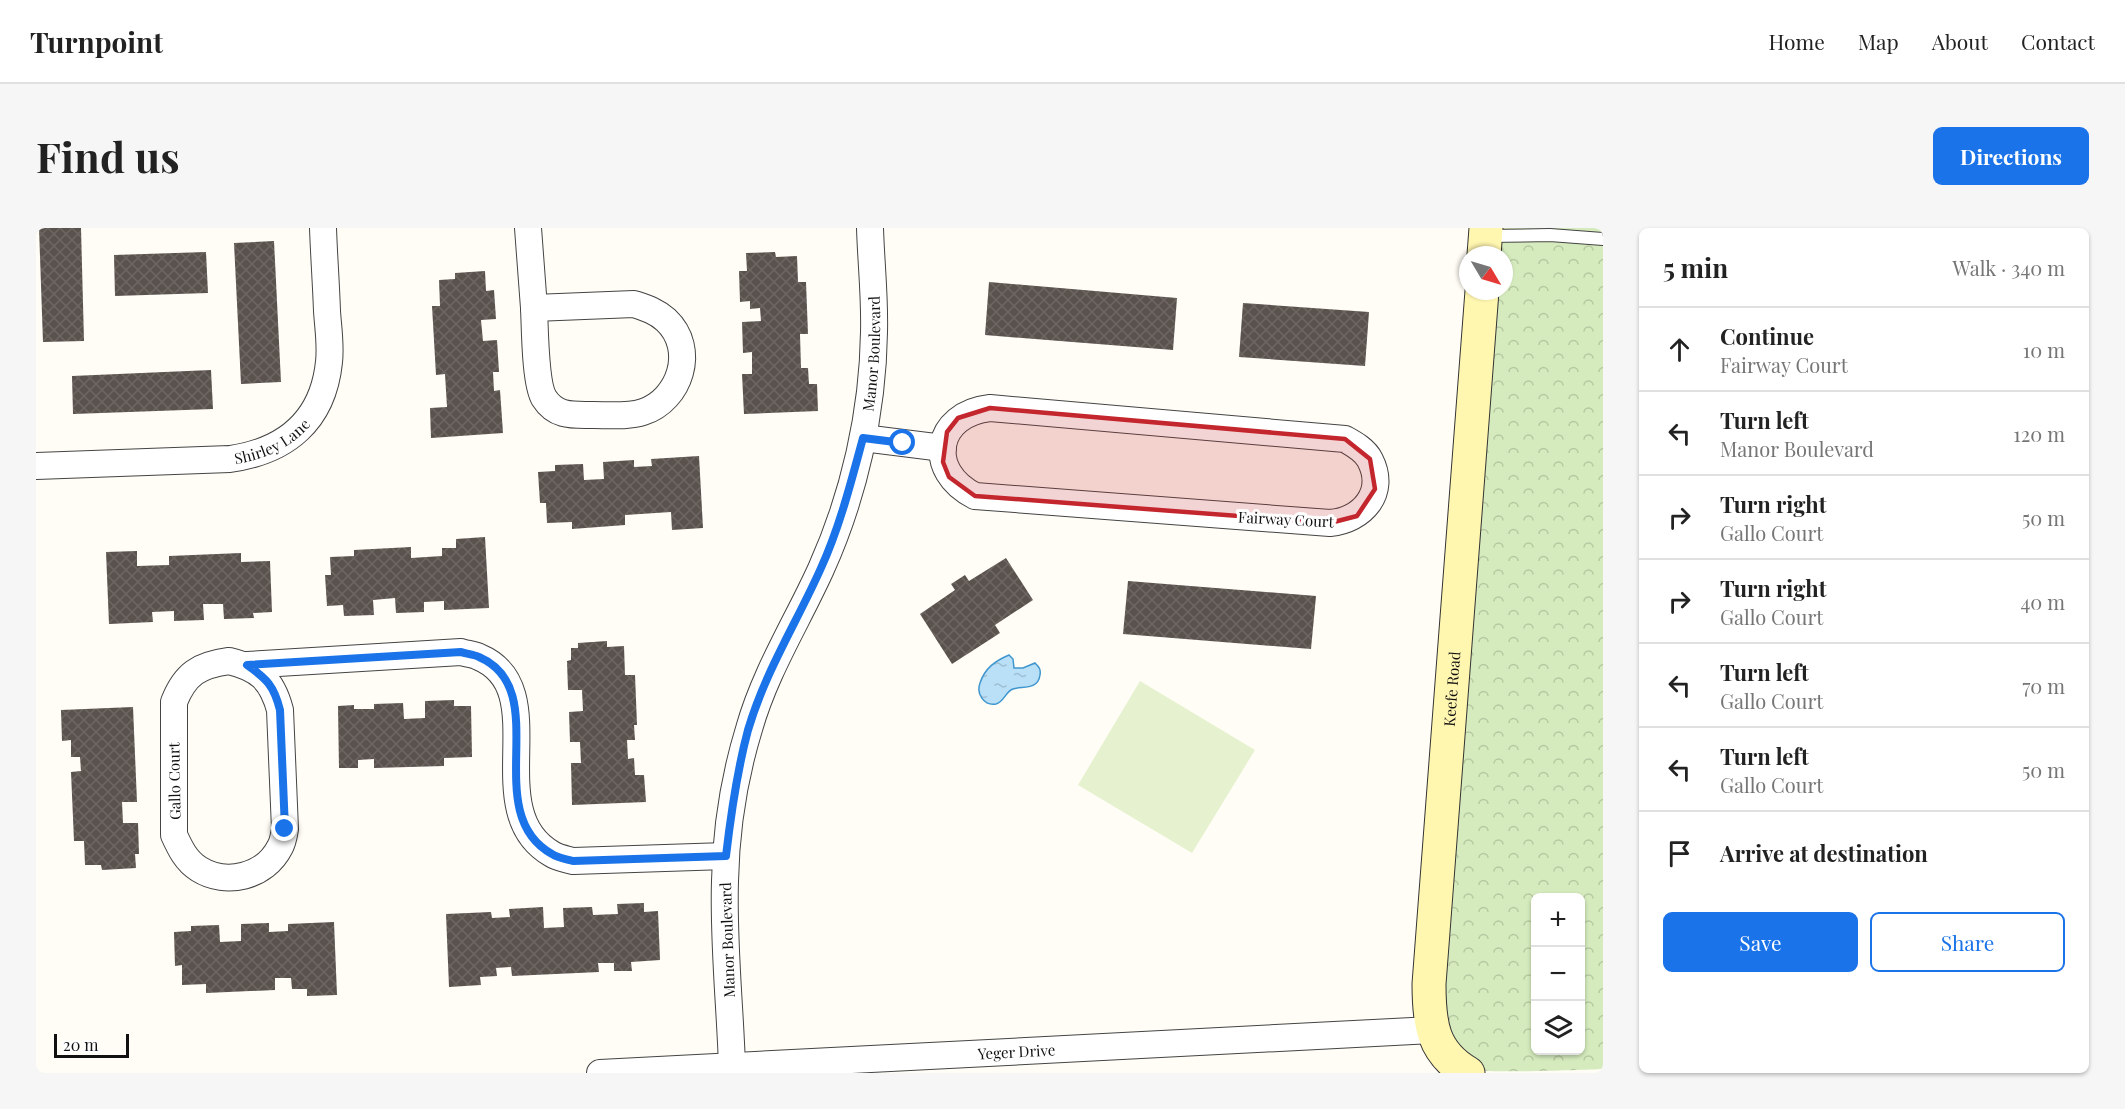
<!DOCTYPE html>
<meta charset="utf-8">
<style>
:root{--surface:#fff;--page:#f6f6f6;--text:#222;--muted:#767676;--line:#e0e0e0;--accent:#1a73e8}
body{margin:0;font-family:"Playfair Display",serif;background:var(--page);color:var(--text)}
.controls{position:absolute;right:18px;bottom:18px;display:grid;overflow:hidden;border-radius:9px;box-shadow:0 2px 4px #0004}
.controls button{width:54px;height:54px;display:grid;place-items:center;padding:0;border:0;border-bottom:2px solid var(--line);background:var(--surface);color:var(--text);font:30px sans-serif}
.compass{position:absolute;left:1423px;top:18px;width:54px;height:54px;border-radius:50%;background:var(--surface);box-shadow:0 2px 4px #0004;rotate:128deg}
.scale{position:absolute;left:18px;bottom:15px;width:75px;box-sizing:border-box;padding-left:6px;border:3px solid #111;border-top:0;font-size:16px;line-height:21px;white-space:nowrap;color:#111;-webkit-text-stroke:4px #fff;paint-order:stroke}
.stop{position:absolute;width:18px;height:18px;margin:-14px;border:4px solid #1a73e8;border-radius:50%;background:#fff}
.stop.end{background:#1a73e8;border-color:#fff;box-shadow:0 2px 6px #0008}
.list{margin:0;padding:0;list-style:none}
h2{display:flex;justify-content:space-between;align-items:center;height:78px;margin:0;padding:0 24px;font-size:26px}
h2 small{font-size:20px;font-weight:400;color:var(--muted)}
.list li{display:grid;grid-template-columns:39px 1fr auto;gap:18px;align-items:center;box-sizing:border-box;height:84px;padding:0 24px;border-top:2px solid var(--line)}
.list b{display:block;font-size:22px;white-space:nowrap}
.list p{margin:0;font-size:20px;white-space:nowrap;color:var(--muted)}
.list em{font-size:20px;font-style:normal;color:var(--muted)}
.actions{display:flex;gap:12px;padding:18px 24px}
.actions a{flex:1;padding:14px 0;border:2px solid var(--accent);border-radius:9px;text-align:center;font-size:21px;color:var(--accent)}
.actions .main{background:var(--accent);color:#fff}
.icon{flex:none;width:33px;height:33px;fill:none;stroke:currentColor;stroke-width:2;stroke-linecap:round;stroke-linejoin:round}
.map{position:relative;flex:none;width:1567px;height:845px;overflow:hidden;border-radius:9px}
header{display:flex;align-items:center;gap:36px;box-sizing:border-box;height:84px;padding:0 30px;background:var(--surface);border-bottom:2px solid var(--line)}
header strong{font-size:28px}
nav{display:flex;gap:33px;margin-inline-start:auto;font-size:21px}
.intro{display:flex;align-items:center;justify-content:space-between;box-sizing:border-box;height:144px;padding:0 36px}
h1{margin:0;font-size:42px}
.button{padding:15px 27px;border-radius:9px;background:var(--accent);color:#fff;font-size:21px;font-weight:700}
main{display:flex;gap:36px;padding:0 36px}
aside{flex:1;background:var(--surface);border-radius:9px;box-shadow:0 2px 4px #0004}
.map>svg:first-child{display:block}
.park{fill:url(#park-crowns);fill-rule:evenodd}
.pitch{fill:#e6f2cf}
.water{fill:url(#water-ripples);stroke:#3f96cf;stroke-width:1.5}
.building{fill:url(#building-cross-hatch)}
.lines{fill:none;stroke-linecap:round;stroke-linejoin:round}
.lane-casing{stroke:#444;stroke-width:14}
.street-casing{stroke:#444;stroke-width:28}
.secondary-casing{stroke:#333;stroke-width:35}
.lane{stroke:#fff;stroke-width:12}
.street{stroke:#fff;stroke-width:26}
.secondary{stroke:#fff6b0;stroke-width:33}
.route{stroke:#1a73e8;stroke-width:8}
.marked{fill:#c4262e;fill-opacity:0.2;stroke:#c4262e;stroke-width:4.5;stroke-linejoin:round}
.labels{text-anchor:middle;dominant-baseline:central;stroke-width:6;stroke-linejoin:round;paint-order:stroke}
.street-label{font-size:15px;fill:#111;stroke:#fff}
</style>
<header>
<strong>Turnpoint</strong>
<nav><a>Home</a><a>Map</a><a>About</a><a>Contact</a></nav>
</header>
<div class="intro"><h1>Find us</h1><a class="button">Directions</a></div>
<main>
<div class="map">
<svg width="1567" height="845" viewBox="0 0 1567 845">
<defs>
<pattern id="park-crowns" width="20" height="18" patternUnits="userSpaceOnUse" patternTransform="scale(1.5)"><rect width="20" height="18" fill="#d5ebbd"/><path d="M2 6a3 3 0 1 1 6 0M12 15a3 3 0 1 1 6 0" fill="none" stroke="#b6c8a1"/></pattern>
<pattern id="water-ripples" width="26" height="14" patternUnits="userSpaceOnUse" patternTransform="scale(1.5)"><rect width="26" height="14" fill="#b9e0f7"/><path d="M2 4q2-2 4 0t4 0M15 11q2-2 4 0t4 0" fill="none" stroke="#9ebfd3"/></pattern>
<pattern id="building-cross-hatch" width="8" height="8" patternUnits="userSpaceOnUse" patternTransform="scale(1.5)"><rect width="8" height="8" fill="#5a524d"/><path d="M0 0l8 8M0 8l8-8" fill="none" stroke="#6d6662"/></pattern>
</defs>
<rect width="100%" height="100%" fill="#fffdf5"/>
<path class="park" d="M1457,0H1567V841C1545,842 1456,845 1441,842C1431,836 1410,812 1401,803L1452,63H1468V27H1455ZM1500,670H1544V822H1500Z"/>
<path class="pitch" d="M1104,453L1219,522L1156,625L1042,557Z"/>
<path class="water" d="M973,427L977,431L978,440H987L999,435C1003,439 1005,441 1004,447C1002,462 987,458 977,461C970,463 968,474 960,476C948,478 940,466 944,455C949,440 959,433 973,427Z"/>
<path class="building" d="M3,0H45L48,113L7,114Z
M238,13L245,154L205,156L198,15Z
M170,24L172,65L79,68L78,27Z
M739,24L740,29L761,28L762,54H770L772,106H764L765,140H772L773,156H781L782,183L708,186L706,146H716V124L707,125L706,94L725,93L724,80L714,81V73L704,74L703,43H711L710,25Z
M449,43L450,63L458,62L460,91L445,92L447,113L461,112L463,144H457L458,163L464,162L467,205L395,210L394,180L411,179L409,146L400,147L396,78H404L403,52L419,51V45Z
M953,54L1141,70L1137,122L949,107Z
M1207,75L1333,84L1329,138L1203,129Z
M175,142L177,181L37,186L36,148Z
M663,228L667,300L636,302L635,284L589,287V297L536,301V294L511,295L510,275H504L502,244L519,243V237L547,236L548,252L568,251L567,234L598,232V239L616,238L615,231Z
M449,309L453,380L408,382V373L388,374V384L360,385L359,370L337,372L338,387L308,388L307,377L291,378L289,347H295L294,329L318,328V322L375,319V330L406,328V320H420V311Z
M101,323V338L133,337V328L205,325V334L234,333L236,384L217,385L218,390L188,391L187,376H167L168,392L138,393V383L116,384L117,394L73,396L70,324Z
M970,330L997,372L959,397L964,405L916,436L884,386L919,362L915,356L929,347L933,353Z
M1092,353L1280,368L1275,421L1087,406Z
M571,413V419L588,418L589,447H599L601,497H598L599,512H591L592,531L598,530L599,547H608L610,574L536,577L535,535H545L544,514H534L533,484L547,483L546,462H532L531,433L535,432V420H542V415Z
M418,472V478H435L436,529L408,530V538L338,540V531L322,532V540H303L302,478L318,477V481H338V476L367,475L368,491L389,490V473Z
M97,479L101,574H86L87,595H102L103,626H99L100,640L66,642L65,637H49L48,613H38L35,544L45,543L44,529H35V512L26,513L25,482Z
M608,675V684L622,683L624,732L595,734L596,743H578V735H562L563,744L476,748L475,739L460,740L461,748L444,749L445,757L413,759L410,686L455,684L456,690L474,689L473,681L507,679L508,700L528,699L527,680L556,679L557,687L582,686L581,676Z
M298,694L301,767L271,768V761H256L255,750H239V762L170,765V756L146,757V737L139,738L138,704L155,703V698L183,697L184,714L205,713V696L233,695V704L252,703V696Z"/>
<g class="lines">
<defs>
<path id="lane" d="M1451,8L1514,7L1567,11"/>
<g id="street">
<path d="M492,0L498,80"/>
<path d="M598,76C610,80 620,83 630,92C661,121 644,172 607,184C592,189 573,187 557,187C537,187 520,189 508,170C499,155 499,100 498,80Z"/>
<path d="M954,180L1309,211C1318,216 1329,222 1334,232C1351,265 1326,292 1294,295L939,268C889,243 899,186 954,180Z"/>
<path d="M827,210L907,220"/>
<path id="s1" d="M0,238L194,231C250,223 287,193 293,134C295,117 292,99 291,83C290,55 288,28 287,0"/>
<path d="M193,433C223,440 236,452 244,482L249,601C248,607 247,614 244,619C229,649 190,658 163,641C150,633 144,620 138,607V474C149,446 163,437 193,433Z"/>
<path d="M211,437L425,424C430,426 437,426 443,429C520,461 441,583 516,626C522,630 530,631 537,633L690,628"/>
<path id="s2" d="M696,838C694,777 687,714 689,653C690,602 698,550 713,501C729,444 761,394 785,341C818,268 837,184 838,104C839,69 835,34 834,0"/>
<path id="s3" d="M564,845L1396,802"/>
</g>
<g id="secondary">
<path d="M1448,27L1450,0"/>
<path id="s4" d="M1432,845C1396,824 1393,795 1393,756L1446,63"/>
</g>
</defs>
<use href="#lane" class="lane-casing"/>
<use href="#street" class="street-casing"/>
<use href="#secondary" class="secondary-casing"/>
<use href="#lane" class="lane"/>
<use href="#street" class="street"/>
<use href="#secondary" class="secondary"/>
</g>
<g class="lines">
<path class="route" d="M249,601L244,482C238,458 231,451 211,437L425,424C430,426 437,426 443,429C520,462 441,584 516,626C522,630 530,631 537,633L690,628C695,585 701,543 712,502C729,444 761,394 785,340C804,298 815,254 827,210L867,215"/>
</g>
<path class="marked" d="M954,180L1309,211L1334,231L1339,261L1321,288L1294,295L939,268L913,249L907,234L911,204L922,190Z"/>
<g class="labels">
<g class="street-label">
<text stroke="none"><textPath href="#s2" startOffset="738">Manor Boulevard</textPath></text>
<text stroke="none"><textPath href="#s1" startOffset="240">Shirley Lane</textPath></text>
<text transform="translate(1250 291) rotate(3)">Fairway Court</text>
<text stroke="none"><textPath href="#s4" startOffset="399">Keefe Road</textPath></text>
<text transform="translate(138 553) rotate(-91)">Gallo Court</text>
<text transform="translate(691 712) rotate(-92)">Manor Boulevard</text>
<text stroke="none"><textPath href="#s3" startOffset="417">Yeger Drive</textPath></text>
</g>
</g>
</svg>
<div class="controls">
<button>+</button>
<button>−</button>
<button><svg class="icon" aria-label="layers" viewBox="0 0 24 24"><path d="M12 4l9 5-9 5-9-5zM3 14l9 5 9-5"/></svg></button>
</div>
<svg class="compass" viewBox="-18 -18 36 36"><path d="M0-13l5 13h-10z" fill="#e53935"/><path d="M0 13l5-13h-10z" fill="#767676"/></svg>
<div class="scale">20 m</div>
<div class="stop" style="left:867px;top:215px"></div>
<div class="stop end" style="left:249px;top:601px"></div>
</div>
<aside>
<h2>5 min<small>Walk · 340 m</small></h2>
<ul class="list">
<li><svg class="icon" aria-label="ahead" viewBox="0 0 24 24"><path d="M12 20V5M6 11l6-6 6 6"/></svg><div><b>Continue</b><p>Fairway Court</p></div><em>10 m</em></li>
<li><svg class="icon" aria-label="left" viewBox="0 0 24 24"><path d="M17 20v-9H6M10 6l-5 5 5 5"/></svg><div><b>Turn left</b><p>Manor Boulevard</p></div><em>120 m</em></li>
<li><svg class="icon" aria-label="right" viewBox="0 0 24 24"><path d="M7 20v-9h11M14 6l5 5-5 5"/></svg><div><b>Turn right</b><p>Gallo Court</p></div><em>50 m</em></li>
<li><svg class="icon" aria-label="right" viewBox="0 0 24 24"><path d="M7 20v-9h11M14 6l5 5-5 5"/></svg><div><b>Turn right</b><p>Gallo Court</p></div><em>40 m</em></li>
<li><svg class="icon" aria-label="left" viewBox="0 0 24 24"><path d="M17 20v-9H6M10 6l-5 5 5 5"/></svg><div><b>Turn left</b><p>Gallo Court</p></div><em>70 m</em></li>
<li><svg class="icon" aria-label="left" viewBox="0 0 24 24"><path d="M17 20v-9H6M10 6l-5 5 5 5"/></svg><div><b>Turn left</b><p>Gallo Court</p></div><em>50 m</em></li>
<li><svg class="icon" aria-label="arrive" viewBox="0 0 24 24"><path d="M6 21V4h12l-3 4 3 4H6"/></svg><div><b>Arrive at destination</b></div></li>
</ul>
<div class="actions"><a class="main">Save</a><a>Share</a></div>
</aside>
</main>
